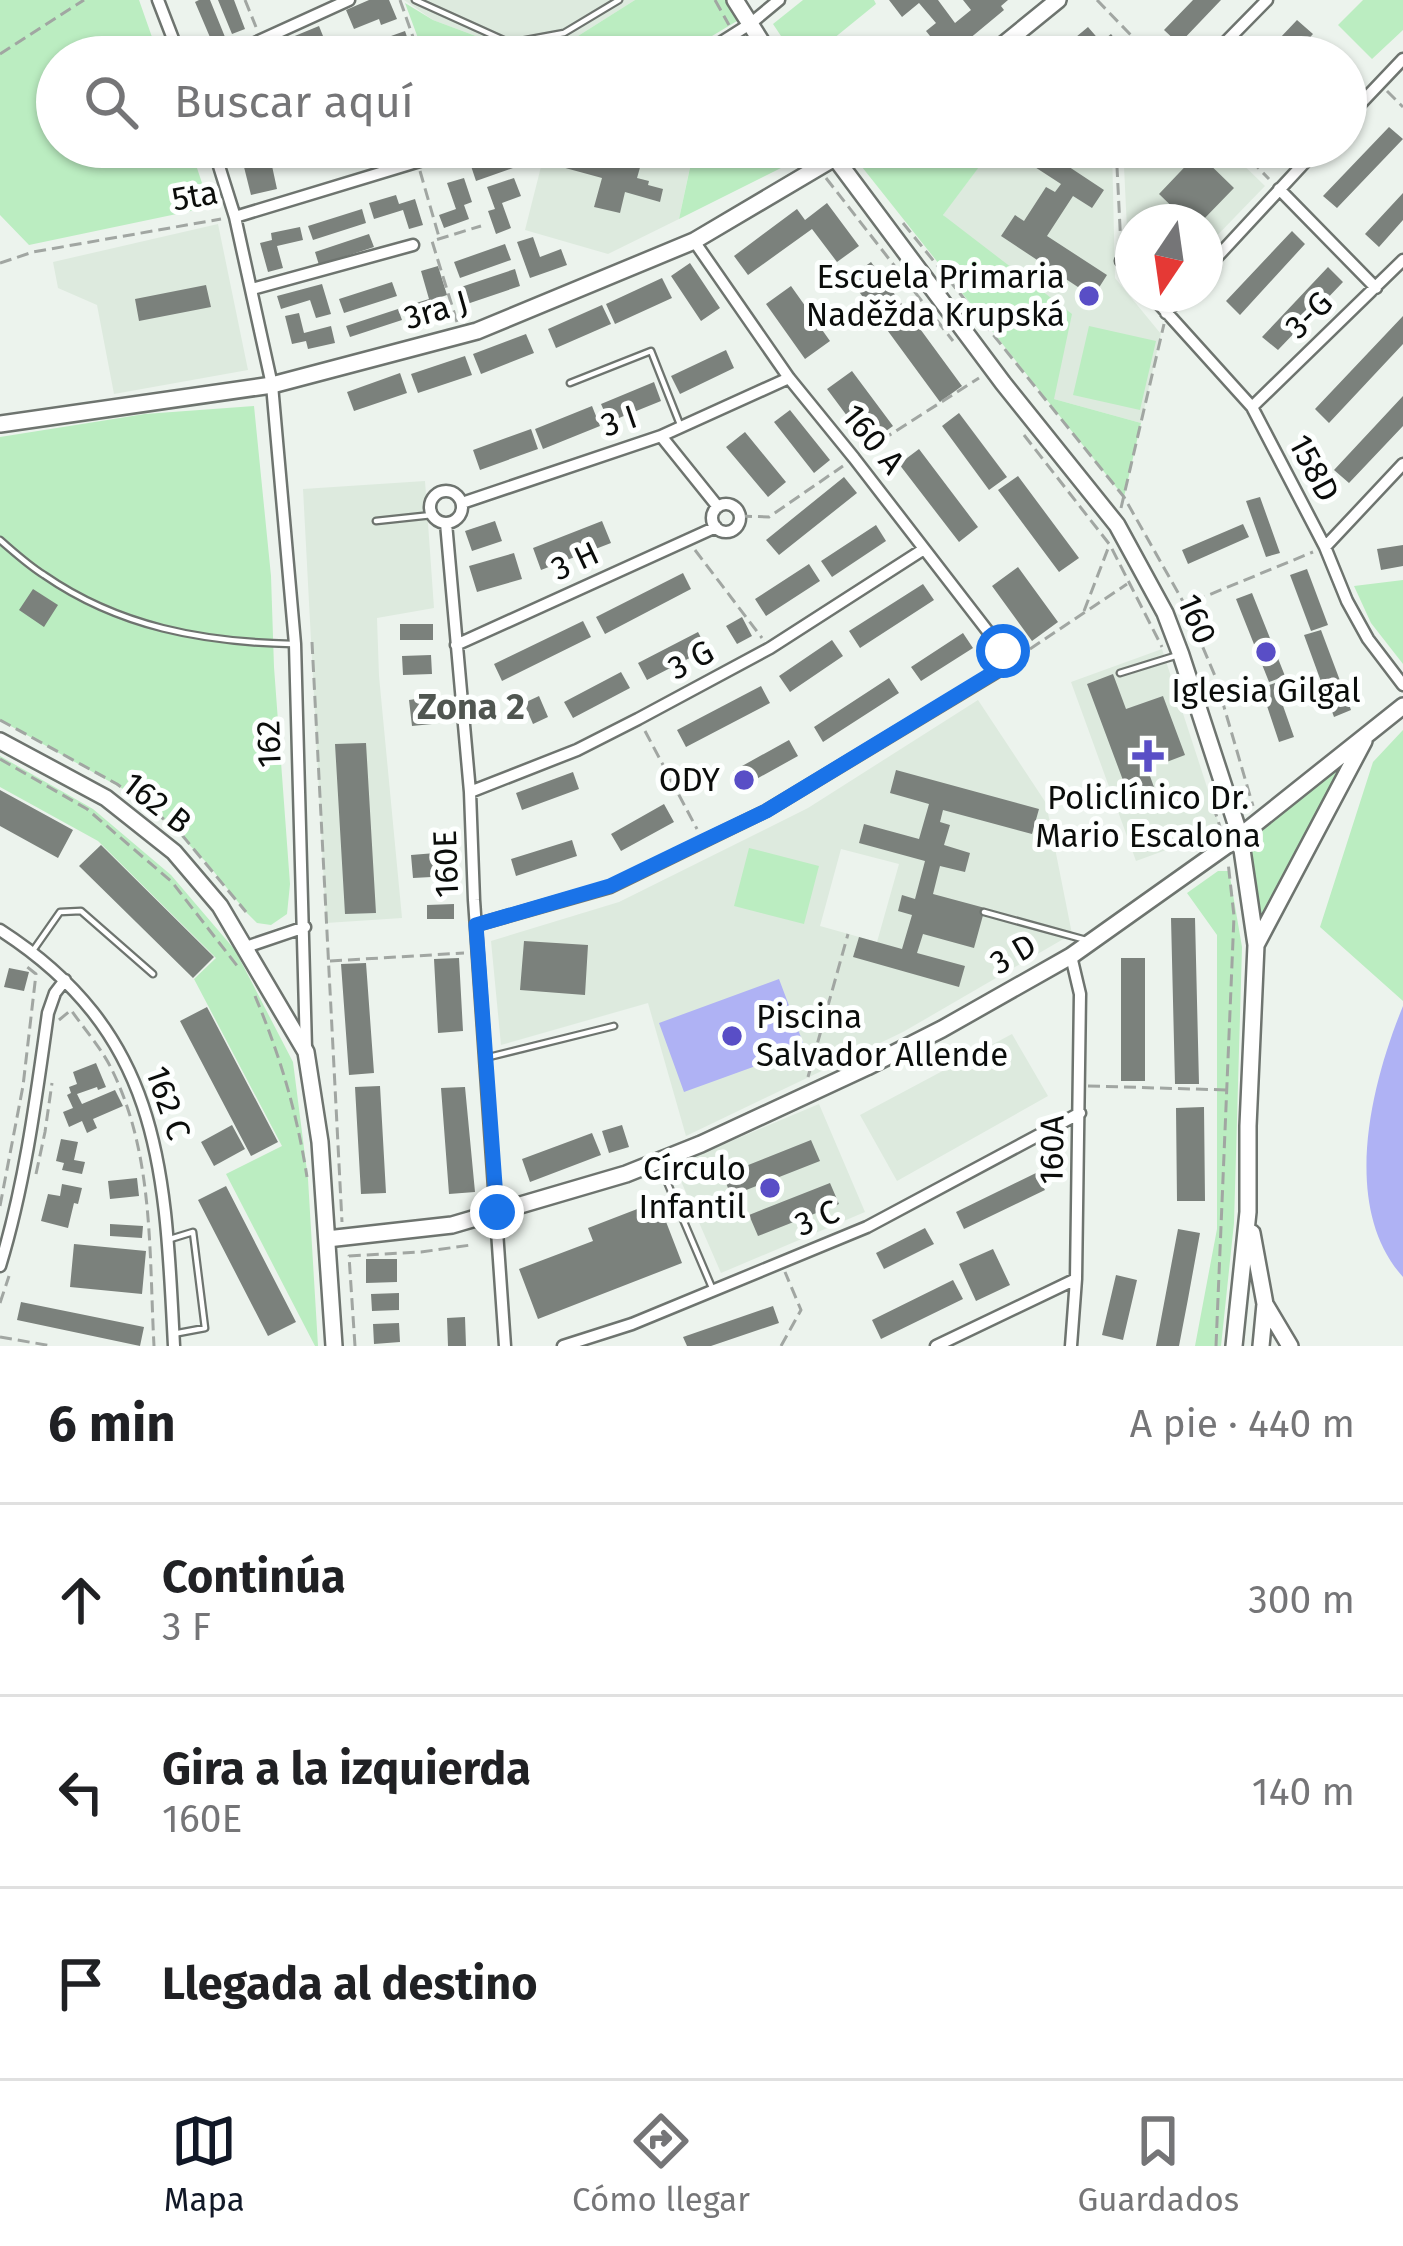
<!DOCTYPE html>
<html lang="es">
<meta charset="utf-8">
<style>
:root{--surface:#fff;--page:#f2f2f2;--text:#202124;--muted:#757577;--line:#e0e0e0;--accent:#111827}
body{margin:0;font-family:"Fira Sans",sans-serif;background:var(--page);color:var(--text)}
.compass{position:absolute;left:1115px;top:204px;width:108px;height:108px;border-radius:50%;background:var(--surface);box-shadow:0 3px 9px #0004;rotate:193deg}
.stop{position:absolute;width:36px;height:36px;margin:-27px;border:9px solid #1a73e8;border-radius:50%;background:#fff}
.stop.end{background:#1a73e8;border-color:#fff;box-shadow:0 3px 12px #0008}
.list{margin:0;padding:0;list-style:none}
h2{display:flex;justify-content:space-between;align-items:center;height:156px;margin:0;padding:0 48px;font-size:51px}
h2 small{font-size:39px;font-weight:400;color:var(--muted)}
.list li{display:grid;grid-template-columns:78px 1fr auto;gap:36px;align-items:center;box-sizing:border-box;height:192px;padding:0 48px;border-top:3px solid var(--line)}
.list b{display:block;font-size:45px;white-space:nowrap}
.list p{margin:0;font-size:39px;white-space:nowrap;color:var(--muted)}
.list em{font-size:39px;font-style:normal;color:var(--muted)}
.icon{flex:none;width:66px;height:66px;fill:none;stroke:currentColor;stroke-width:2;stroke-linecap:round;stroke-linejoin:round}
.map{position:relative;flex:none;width:1403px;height:1346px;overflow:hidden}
.search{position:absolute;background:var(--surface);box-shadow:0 3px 9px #0004;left:36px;right:36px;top:36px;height:132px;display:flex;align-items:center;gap:30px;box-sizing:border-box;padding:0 42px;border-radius:66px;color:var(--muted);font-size:45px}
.sheet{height:732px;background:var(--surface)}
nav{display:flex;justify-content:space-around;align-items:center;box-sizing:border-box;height:168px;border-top:3px solid var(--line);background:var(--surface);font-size:33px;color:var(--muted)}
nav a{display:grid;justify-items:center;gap:6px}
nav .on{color:var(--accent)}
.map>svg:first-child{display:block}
.built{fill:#ddeade;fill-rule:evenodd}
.green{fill:#bbedc1}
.water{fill:#afb2f4}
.building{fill:#7b817c}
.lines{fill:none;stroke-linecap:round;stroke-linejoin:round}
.lane-casing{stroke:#6e746f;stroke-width:9}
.street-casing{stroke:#6e746f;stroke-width:15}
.secondary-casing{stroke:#6e746f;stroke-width:20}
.path{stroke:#a1a6a2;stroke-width:3;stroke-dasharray:12 6;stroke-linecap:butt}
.lane{stroke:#fff;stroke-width:4.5}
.street{stroke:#fff;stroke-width:10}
.secondary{stroke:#fff;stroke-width:15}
.route{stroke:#1a73e8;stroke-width:15}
.poi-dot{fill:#594ec6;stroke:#fdfffe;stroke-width:4.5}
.labels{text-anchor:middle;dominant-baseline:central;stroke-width:10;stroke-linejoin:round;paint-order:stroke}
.street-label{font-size:33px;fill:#0b0d0b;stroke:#fdfffe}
.poi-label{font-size:33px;fill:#0b0d0b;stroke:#fdfffe;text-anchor:end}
.neighbourhood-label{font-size:36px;font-weight:bold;fill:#505651;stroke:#fdfffe}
</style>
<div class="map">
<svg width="1403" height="1346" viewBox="0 0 1403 1346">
<rect width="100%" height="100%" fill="#ecf3ed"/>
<path class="built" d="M404,0H635L570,41L516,51L433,20Z
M546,147L694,148L679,219L608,254L525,230Z
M994,147H1112L1115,278L1161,334L1141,423L1054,399L943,214Z
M1144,147H1225L1265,186L1205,248V222H1133V255L1128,251L1124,166Z
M218,224L248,370L114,394L97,305L58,288L53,262Z
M425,481L434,608L377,618L379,676L402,918L326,923L303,489Z
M1162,649L1221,830L1136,861L1071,682Z
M978,700L1046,803L1072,934L903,1032L686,1136L648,1003L501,1045L491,941L619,902L808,808ZM841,849L899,864L877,942L820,926Z
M1012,1034L1048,1096L897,1181L860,1115Z
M819,1104L865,1212L721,1273L674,1165Z"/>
<path class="green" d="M0,0H139L159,57H57V147H190L210,207L29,245L0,215Z
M635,0H725L737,21L677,57H425L405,3L433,20L516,51L570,41Z
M803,0H874L876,4L828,43L826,48L832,57H795L773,24Z
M1363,0H1403V30L1372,59L1338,25Z
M689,147H807L811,153L679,219L694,149Z
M889,147H994L943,215L1072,314L1054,399L1141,423L1124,497L862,167Z
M1089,326L1156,341L1140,410L1073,395Z
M254,406L271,576L274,667L290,884L287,914L271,925L257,923L246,912L207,863L148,803L0,720V437L145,414Z
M1403,580V664L1371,623L1354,586Z
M1403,730V1001L1320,927L1373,762Z
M0,756L93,809L171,875L235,950L293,1062L308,1179L318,1346H315L226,1174L282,1146L194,979L216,958L98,841L0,787Z
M1343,764L1261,917L1249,835Z
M749,848L819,866L804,924L734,906Z
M1218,871H1229L1242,947L1234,1223L1221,1346H1195L1217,1229V935L1187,893Z"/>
<path class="water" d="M779,979L805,1048L684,1092L659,1023Z
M1403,1006V1277C1340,1207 1371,1084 1403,1006Z"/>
<path class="building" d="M199,0H210L225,37L212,42L195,2Z
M218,0H234L245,29L232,34Z
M369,0H389L397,19L381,25L379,19L354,29L346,10Z
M889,0H938L955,23L971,10L963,0H1008L1001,6L1004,10L957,49L953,42L942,51L926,31L936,23L919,3L902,17Z
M1193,0H1221L1179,44L1164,30Z
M1297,20L1313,34L1292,57H1262Z
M319,26L325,41L286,57H272L268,47Z
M1088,27L1101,42L1111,34L1130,57H1101L1095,49L1085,57H1052Z
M405,31L414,57H398L391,36Z
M1389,127L1403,139L1337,208L1323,196Z
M517,147H524L530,162L476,181L470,163Z
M589,147L625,148L622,159L641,164L637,178L649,181L648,185L663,189L660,202L625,192L620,213L594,207L602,178L558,166L562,152L573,155L575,150L588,153Z
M1004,147H1039L1104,190L1092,208L1073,196L1047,236L1107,275L1093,297L1001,236L1015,215L1024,221L1046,187L1055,192L1061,184Z
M269,152L277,189L251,195L242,159Z
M1198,153L1234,188L1201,222H1188L1159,194Z
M464,178L472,202L464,205L469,219L444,228L439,215L456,209L447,183Z
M514,178L521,196L502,203L511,228L496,234L488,211L495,209L487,187Z
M1403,193V220L1379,247L1365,234Z
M396,195L399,204L415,199L423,225L409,229L403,210L374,219L369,203Z
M827,203L859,246L837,262L812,229L748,275L734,256L797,209L805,220Z
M362,209L366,223L313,240L308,226Z
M300,227L303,240L277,246L283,268L268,272L260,243L272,240L271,233Z
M1292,231L1305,244L1240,315L1226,301Z
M369,234L374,247L319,265L315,252Z
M533,237L540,257L561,249L567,265L530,278L517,242Z
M505,244L511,260L460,278L454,262Z
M871,262L962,386L940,402L849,278Z
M690,263L720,308L701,321L671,276Z
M438,266L447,295L438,298L442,312L417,319L413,304L429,299L421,271Z
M1328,267L1343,282L1278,350L1262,337Z
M515,269L520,286L467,304L461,287Z
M662,278L672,298L615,324L606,304Z
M392,282L397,296L344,313L339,299Z
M322,284L331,314L316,318L310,300L281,309L277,296Z
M206,285L211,307L139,321L135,299Z
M791,286L830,341L805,359L766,304Z
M602,305L611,324L556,348L548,329Z
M398,309L402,320L350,337L346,326Z
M299,313L304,333L331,326L335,343L308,349L306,341L292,344L285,316Z
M1403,316V344L1329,423L1315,409Z
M526,334L534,353L481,374L473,354Z
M726,350L734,368L680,394L671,376Z
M465,356L472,375L418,393L411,374Z
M852,371L893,426L868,444L827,389Z
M400,373L407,393L354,411L347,392Z
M654,382L661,401L609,422L601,404Z
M1403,396V426L1349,483L1334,470Z
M592,406L600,426L543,449L535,429Z
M790,410L830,460L814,473L774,422Z
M959,413L1007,477L989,490L942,426Z
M531,429L538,449L480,470L473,450Z
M745,432L786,482L768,497L726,447Z
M919,449L978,527L959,542L899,464Z
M1018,476L1079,558L1059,572L998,490Z
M844,477L857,493L779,555L766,540Z
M1260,497L1280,553L1266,557L1246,501Z
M495,521L502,541L472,551L465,531Z
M602,521L611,543L541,570L533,548Z
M1243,524L1249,537L1188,564L1182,550Z
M876,525L886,541L832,577L821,561Z
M1403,545V566L1381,570L1377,549Z
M514,553L522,579L477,592L469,566Z
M809,564L820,581L766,616L755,599Z
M1018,567L1058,622L1032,641L992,586Z
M1307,569L1328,625L1311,631L1290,575Z
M683,573L691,589L605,634L596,617Z
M923,584L934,600L860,648L849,631Z
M33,589L58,605L44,627L19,610Z
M1252,593L1285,676L1269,682L1236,599Z
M742,617L752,636L737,644L726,626Z
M583,621L591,637L502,681L494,664Z
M400,624H433V640H400Z
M1321,630L1351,710L1334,717L1304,635Z
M698,632L707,649L647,680L638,663Z
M963,633L973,648L921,681L911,667Z
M832,640L843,656L790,692L779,676Z
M431,655L432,674L403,675L402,656Z
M621,672L630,688L573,718L564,702Z
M1113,674L1126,709L1163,696L1185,755L1164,763L1159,752L1143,757L1158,798L1133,807L1087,684Z
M889,678L899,693L823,742L814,727Z
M1275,683L1294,737L1279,742L1261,688Z
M761,686L770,703L686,747L677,730Z
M539,696L548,717L533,724L524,703Z
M429,697L432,724L412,726L409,700Z
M789,740L798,756L742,787L733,771Z
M366,743L376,913L345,914L335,744Z
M896,770L1039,809L1032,834L943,810L940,822L950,825L944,845L970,853L965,872L940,866L933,894L985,908L974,948L923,934L917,953L965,966L959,987L853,957L859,937L902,949L912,915L898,911L902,895L915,899L925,861L859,843L864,824L919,839L929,804L890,793Z
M573,772L579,789L522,810L516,793Z
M0,790L73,830L58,858L0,826Z
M664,804L674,822L621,851L611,834Z
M572,840L577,856L516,876L511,859Z
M101,845L214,957L193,978L79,866Z
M448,852L450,876L413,878L411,855Z
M454,904V919H427V905Z
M1171,918H1195L1199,1084H1175Z
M524,941L588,945L585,995L520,990Z
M459,958L463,1031L438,1033L434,959Z
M1121,958H1145V1081H1121Z
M366,963L374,1073L349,1075L341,964Z
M9,968L29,972L24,991L4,987Z
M207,1007L278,1142L251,1156L180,1021Z
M96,1063L106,1087L98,1090L97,1087L77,1094L82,1104L115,1090L123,1106L93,1119L97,1128L87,1133L82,1121L69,1127L63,1112L73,1108L67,1095L71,1093L69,1087L77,1084L73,1072Z
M380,1086L386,1193L361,1194L355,1087Z
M465,1087L475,1192L449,1194L441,1088Z
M1204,1107L1205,1201H1177L1176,1108Z
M232,1125L245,1149L214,1166L201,1142Z
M622,1125L629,1147L609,1153L602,1131Z
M592,1133L601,1155L530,1182L522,1159Z
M61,1139L78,1142L74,1160L85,1162L82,1174L62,1170L64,1163L56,1161Z
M811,1140L820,1161L731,1196L723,1175Z
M1036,1173L1045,1190L964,1229L956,1212Z
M137,1178L139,1196L110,1199L108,1181Z
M830,1183L839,1204L758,1236L749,1215Z
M62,1184L82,1188L78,1204L74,1203L68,1228L41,1221L48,1194L60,1196Z
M226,1186L296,1322L268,1336L198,1200Z
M658,1201L682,1263L538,1319L519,1269L593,1241L588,1228Z
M110,1224L143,1226L142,1238L110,1236Z
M925,1228L934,1244L884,1269L876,1253Z
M1178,1229L1200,1233L1188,1299L1179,1346H1156Z
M74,1244L146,1251L142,1294L70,1287Z
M993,1249L1010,1285L976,1301L959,1264Z
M366,1259H397V1282L366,1283Z
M1116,1275L1137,1280L1123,1340L1102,1335Z
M953,1280L963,1299L881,1339L872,1320Z
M399,1293V1310L372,1311L371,1294Z
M21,1302L144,1327L140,1346L17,1320Z
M773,1306L779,1323L711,1346H687L683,1337Z
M465,1317L466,1346H448L447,1318Z
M399,1323L400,1342L374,1344L373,1324Z"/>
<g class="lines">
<defs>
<path id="lane" d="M415,0L510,43L564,33L619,0
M570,383L651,351L681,427
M376,521L432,515
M0,540C14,552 28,565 44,575C119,627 203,642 292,644
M1120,673L1178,655
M984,912L1086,940
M32,952L60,912L81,911L153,974
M485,1058L614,1026
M659,1163L713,1290
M167,1240L193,1232L205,1328L173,1334"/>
<path id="street" d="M158,0L180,57
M224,57L349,0
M698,57L750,24L779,0
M1211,57L1267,0
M1346,119L1403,59
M213,147L235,217L272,385L295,644L306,1049
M1279,189L1376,288
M235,217L466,147
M1121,261L1133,274
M1205,270L1319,147
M252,289L413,245
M1150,294L1252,407L1325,547L1347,601L1368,639L1403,685
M1166,313L1183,294
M1252,407L1403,260
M661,436L718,507
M430 507a16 16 0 1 1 32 0a16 16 0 1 1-32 0Z
M462,503L661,436L789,378
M712 518a14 14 0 1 1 28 0a14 14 0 1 1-28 0Z
M446,523L470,792L474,900L505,1346
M1325,547L1403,464
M456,645L716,527
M470,792L577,750L638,719L770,648L924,549
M476,925L610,887L766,811L998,671L1003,651L854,458L789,378L694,241
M0,930C163,1035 165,1170 174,1346
M246,947L305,927
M0,1266C25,1184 36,1099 48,1013L55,993L65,980
M563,1346L632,1324L867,1227L1080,1113
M936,1346L1076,1279
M1071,1346L1076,1279L1080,994L1071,956"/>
<path id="secondary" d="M735,0L771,57
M988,57L1058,0
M827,147L1003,383L1117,525L1165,613L1181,655L1240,836L1256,945L1248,1126V1212L1234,1346
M0,424L272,385L477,331L694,241L853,147
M0,741L106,798L174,852L220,906L306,1052L320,1142L334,1346
M1256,945L1364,741
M1252,1233L1265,1304L1261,1346
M327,1239L452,1225L626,1174L701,1144L867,1067L942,1029L1071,956L1240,836L1403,706
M1265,1304L1290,1346"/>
</defs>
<use href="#lane" class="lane-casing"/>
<use href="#street" class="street-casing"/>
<use href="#secondary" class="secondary-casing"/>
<path class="path" d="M245,0L256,27
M400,0L420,57
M715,0L729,25
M1097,0L1152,57
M741,43L749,57
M0,54L84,0
M1387,91L1403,107
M1116,147L1121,247
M1238,147L1269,179
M229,150L240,147
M420,171L439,237
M826,178L953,341
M903,223L1124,497L1185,605L1215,676L1253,806
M0,263L33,252L221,219
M457,322L432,241L481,226
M1024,435L1110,545L1162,647
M866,450L979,378
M1121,508L1164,324
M740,516L769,517L843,466
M695,550L762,638
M1177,608L1313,552
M1084,611L1109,546
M312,642L342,1222
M1015,659L1127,584
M0,720L117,784L177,829L246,912
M645,731L697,829
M0,759L87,809L172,882L238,967
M1213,805L1221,830
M330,961L464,953
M255,996C280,1055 297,1113 307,1177
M59,1020L71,1010C85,1030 103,1050 113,1072C154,1157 149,1254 154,1346
M808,1077L848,934
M1088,1086L1228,1090
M36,1174L45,1132L52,1083
M0,1206L23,1086L36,974L26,966
M0,1303L9,1276
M0,1337L52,1346
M355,1346L349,1256L421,1252L471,1245
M781,1346L801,1310L785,1272
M1216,1346L1234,916L1228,862"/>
<use href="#lane" class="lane"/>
<use href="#street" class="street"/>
<use href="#secondary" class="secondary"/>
</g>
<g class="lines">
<path class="route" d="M497,1212L476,925L610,886L703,841L766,811L998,670L1003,651"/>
</g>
<g class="poi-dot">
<circle cx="1089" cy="296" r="12"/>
<circle cx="1266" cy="652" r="12"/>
<path d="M1142 738h12v12h12v12h-12v12h-12v-12h-12v-12h12z"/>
<circle cx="744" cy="780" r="12"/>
<circle cx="732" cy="1036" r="12"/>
<circle cx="770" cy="1188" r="12"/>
</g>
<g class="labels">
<g class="street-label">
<text transform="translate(195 196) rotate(-10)">5ta</text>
<text transform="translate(436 310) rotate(-16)">3ra J</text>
<text transform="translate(1309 315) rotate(-44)">3-G</text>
<text transform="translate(619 421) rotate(-19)">3 I</text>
<text transform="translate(873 439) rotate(51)">160 A</text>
<text transform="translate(1314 468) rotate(62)">158D</text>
<text transform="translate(575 561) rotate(-25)">3 H</text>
<text transform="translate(1197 619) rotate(67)">160</text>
<text transform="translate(691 660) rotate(-28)">3 G</text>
<text transform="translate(269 744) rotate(-92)">162</text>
<text transform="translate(157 803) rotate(38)">162 B</text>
<text transform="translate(446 864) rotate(-92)">160E</text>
<text transform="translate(1013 954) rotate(-30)">3 D</text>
<text transform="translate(168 1103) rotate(71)">162 C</text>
<text transform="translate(1052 1150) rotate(-89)">160A</text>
<text transform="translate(817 1218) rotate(-22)">3 C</text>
</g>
<g class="poi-label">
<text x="1065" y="277">Escuela Primaria<tspan x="1065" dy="38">Naděžda Krupská</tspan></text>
<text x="1266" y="691" text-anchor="middle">Iglesia Gilgal</text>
<text x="720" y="780">ODY</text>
<text x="1148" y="798" text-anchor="middle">Policlínico Dr.<tspan x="1148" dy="38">Mario Escalona</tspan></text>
<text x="756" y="1017" text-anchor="start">Piscina<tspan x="756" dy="38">Salvador Allende</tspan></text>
<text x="746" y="1169">Círculo<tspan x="746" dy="38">Infantil</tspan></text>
</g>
<g class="neighbourhood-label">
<text x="471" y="707">Zona 2</text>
</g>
</g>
</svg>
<svg class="compass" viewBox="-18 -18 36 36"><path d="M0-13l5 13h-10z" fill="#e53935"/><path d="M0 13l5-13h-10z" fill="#757577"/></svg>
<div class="stop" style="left:1003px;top:651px"></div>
<div class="stop end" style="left:497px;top:1212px"></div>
<div class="search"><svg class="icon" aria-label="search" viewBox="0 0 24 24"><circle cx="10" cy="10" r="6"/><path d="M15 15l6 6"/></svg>Buscar aquí</div>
</div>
<section class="sheet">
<h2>6 min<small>A pie · 440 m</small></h2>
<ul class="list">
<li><svg class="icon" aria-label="ahead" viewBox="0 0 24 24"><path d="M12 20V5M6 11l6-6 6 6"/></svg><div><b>Continúa</b><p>3 F</p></div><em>300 m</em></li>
<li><svg class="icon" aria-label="left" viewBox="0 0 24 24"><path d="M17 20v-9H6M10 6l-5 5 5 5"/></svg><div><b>Gira a la izquierda</b><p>160E</p></div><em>140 m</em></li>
<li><svg class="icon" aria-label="arrive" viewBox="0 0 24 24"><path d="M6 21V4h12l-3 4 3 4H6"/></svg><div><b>Llegada al destino</b></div></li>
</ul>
</section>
<nav>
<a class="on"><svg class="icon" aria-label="map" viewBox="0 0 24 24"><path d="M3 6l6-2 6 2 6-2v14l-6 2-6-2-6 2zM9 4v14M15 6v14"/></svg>Mapa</a>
<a><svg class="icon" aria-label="directions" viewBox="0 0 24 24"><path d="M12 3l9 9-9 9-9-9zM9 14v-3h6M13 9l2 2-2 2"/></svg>Cómo llegar</a>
<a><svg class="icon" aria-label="saved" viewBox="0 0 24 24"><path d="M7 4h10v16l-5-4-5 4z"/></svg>Guardados</a>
</nav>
